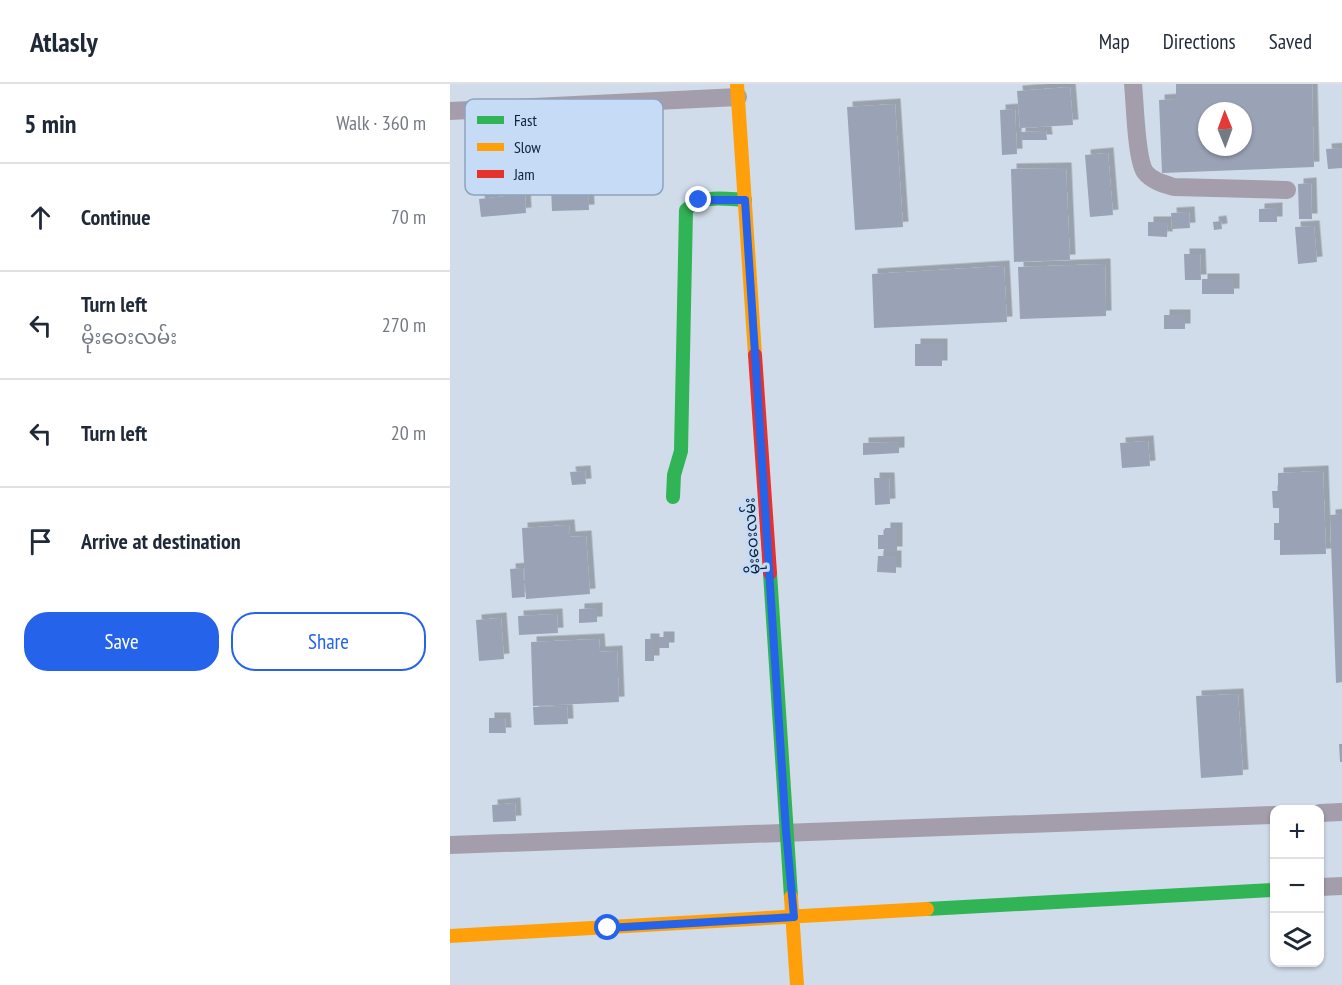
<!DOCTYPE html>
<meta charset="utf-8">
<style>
:root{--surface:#fff;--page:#f2f2f3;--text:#1f2937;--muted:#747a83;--line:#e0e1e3;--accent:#2563eb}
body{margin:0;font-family:"PT Sans Narrow","Noto Sans Myanmar",sans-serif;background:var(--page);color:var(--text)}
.controls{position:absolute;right:18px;bottom:18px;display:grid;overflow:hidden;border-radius:12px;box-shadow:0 2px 4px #0004}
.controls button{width:54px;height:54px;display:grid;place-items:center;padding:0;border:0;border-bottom:2px solid var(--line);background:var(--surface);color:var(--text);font:30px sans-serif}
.compass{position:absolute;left:748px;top:18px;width:54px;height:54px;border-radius:50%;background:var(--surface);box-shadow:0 2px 4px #0004;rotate:359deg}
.stop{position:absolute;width:18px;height:18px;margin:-14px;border:4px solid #2563eb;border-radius:50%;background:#fff}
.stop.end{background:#2563eb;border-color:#fff;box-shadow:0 2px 6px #0008}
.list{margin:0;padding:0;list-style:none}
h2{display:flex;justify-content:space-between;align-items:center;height:78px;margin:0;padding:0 24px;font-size:26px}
h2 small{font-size:20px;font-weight:400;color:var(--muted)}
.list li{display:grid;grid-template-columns:39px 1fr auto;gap:18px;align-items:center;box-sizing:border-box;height:108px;padding:0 24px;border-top:2px solid var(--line)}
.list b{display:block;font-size:22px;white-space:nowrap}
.list p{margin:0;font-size:20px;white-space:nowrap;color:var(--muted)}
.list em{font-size:20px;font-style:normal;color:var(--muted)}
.actions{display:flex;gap:12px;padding:18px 24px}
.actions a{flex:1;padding:14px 0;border:2px solid var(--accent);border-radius:24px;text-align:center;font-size:21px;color:var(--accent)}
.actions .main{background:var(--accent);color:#fff}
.icon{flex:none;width:33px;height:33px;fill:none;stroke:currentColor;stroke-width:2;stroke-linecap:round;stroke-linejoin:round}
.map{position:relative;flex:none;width:892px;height:901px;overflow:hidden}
header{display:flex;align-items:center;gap:36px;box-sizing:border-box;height:84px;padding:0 30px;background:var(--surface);border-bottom:2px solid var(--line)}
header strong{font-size:28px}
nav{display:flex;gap:33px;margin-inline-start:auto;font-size:21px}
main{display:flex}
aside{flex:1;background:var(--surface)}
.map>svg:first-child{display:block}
.building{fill:#9aa2b5;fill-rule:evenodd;filter:url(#shadow)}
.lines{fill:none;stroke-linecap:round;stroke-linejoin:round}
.street{stroke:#a49eac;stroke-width:18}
.fast{stroke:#30b455;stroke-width:14}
.slow{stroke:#ff9f0a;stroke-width:14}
.jam{stroke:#e5322d;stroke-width:14}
.route{stroke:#2563eb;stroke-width:8}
.labels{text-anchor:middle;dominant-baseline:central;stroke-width:6;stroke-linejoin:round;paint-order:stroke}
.street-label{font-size:16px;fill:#0b2038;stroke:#c6dbf5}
.key{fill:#c6dbf5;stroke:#8ea3bc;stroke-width:1.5}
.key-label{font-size:16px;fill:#0b2038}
</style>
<header>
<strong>Atlasly</strong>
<nav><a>Map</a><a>Directions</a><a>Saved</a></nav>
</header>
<main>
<aside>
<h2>5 min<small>Walk · 360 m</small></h2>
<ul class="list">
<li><svg class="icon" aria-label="ahead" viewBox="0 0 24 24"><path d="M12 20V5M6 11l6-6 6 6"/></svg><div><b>Continue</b></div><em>70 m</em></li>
<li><svg class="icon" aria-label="left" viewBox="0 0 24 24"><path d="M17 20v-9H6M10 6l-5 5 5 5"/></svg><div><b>Turn left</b><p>မိုးဝေးလမ်း</p></div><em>270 m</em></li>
<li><svg class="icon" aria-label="left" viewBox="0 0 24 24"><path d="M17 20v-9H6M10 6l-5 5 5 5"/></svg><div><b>Turn left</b></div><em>20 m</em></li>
<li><svg class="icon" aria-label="arrive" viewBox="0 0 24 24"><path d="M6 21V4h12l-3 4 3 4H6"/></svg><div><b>Arrive at destination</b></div></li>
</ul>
<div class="actions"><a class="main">Save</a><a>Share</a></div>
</aside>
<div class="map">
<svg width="892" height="901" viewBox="0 0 892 901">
<defs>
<filter id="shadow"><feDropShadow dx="5.5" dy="-5.5" stdDeviation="0" flood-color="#0004"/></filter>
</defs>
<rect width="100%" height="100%" fill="#d0dcea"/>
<path class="building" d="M726,0H862L864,83L712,89L709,16L726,15ZM757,27H793V63H757Z
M620,3L623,41L570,44L567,7Z
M445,20L453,143L405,146L397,23Z
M565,25L567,70L552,71L550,26Z
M596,47L597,56H570V48Z
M136,53L139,126L102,127L99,54Z
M892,64V84L878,85L876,65Z
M658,69L663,131L640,133L635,71Z
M616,84L620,176L564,178L561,85Z
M861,99L862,135H849L848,100Z
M75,110L76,129L31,133L29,115Z
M827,124V138H809V125Z
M739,128L740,144L722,145L721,129Z
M771,137L772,145L764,146L763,138Z
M698,138H718L717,153L698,152Z
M864,142L867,178L848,180L845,143Z
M734,170H750L751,196H735Z
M655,180L656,232L570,235L568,183Z
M554,182L557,238L424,244L422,190Z
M752,195H784V210H752Z
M714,231H735V245H714Z
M465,260H492V282H465Z
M698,357L700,382L672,384L670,359Z
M449,358V369L413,371V359Z
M135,387L136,400L122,401L120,388Z
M873,387L876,470L830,471V456H824V439H829V424H823L822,407H828V389Z
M424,394H439L440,420L425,421Z
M892,430V598L886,599L880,431Z
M119,441L120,453L136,452L140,510L76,515L72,444Z
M435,444H447V468H434V465H428V451H435Z
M428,472H446V489L427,488Z
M73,484L75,513L62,514L60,485Z
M147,524V538L129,539V525Z
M107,530L108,549L69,551L68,532Z
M51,534L54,575L29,577L26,536Z
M208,553H219V564H208Z
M149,555L150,568L167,567L169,618L83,622L81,558Z
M195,555H204V577H195Z
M788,610L793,691L751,694L746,612Z
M117,622L118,640L84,641L83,623Z
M39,634H55L56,649H39Z
M889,660H892V678H890Z
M65,719L66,737L43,738L42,721Z"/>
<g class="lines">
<path class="street" d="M683,0C685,18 686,75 695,88C702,97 714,100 724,103L837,106
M0,27L288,13
M870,729L892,728
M0,761L824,731
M870,803L892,802"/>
<path class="fast" d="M223,413L224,391L231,367L236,126C251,110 275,115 295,116
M320,489L341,813
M477,825L824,806"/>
<path class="slow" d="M287,0L305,271
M341,813L347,901
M0,852L477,825"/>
<path class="jam" d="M305,271L320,489"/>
</g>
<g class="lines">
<path class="route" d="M158,844L344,833L336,747L295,116H249"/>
</g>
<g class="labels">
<g class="street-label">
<text transform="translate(301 452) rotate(-94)">မိုးဝေးလမ်း</text>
</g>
</g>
<rect x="15" y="15" width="198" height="96" rx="9" class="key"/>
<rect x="27" y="32" width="27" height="8" fill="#30b455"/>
<rect x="27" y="59" width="27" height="8" fill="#ff9f0a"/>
<rect x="27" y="86" width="27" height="8" fill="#e5322d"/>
<g class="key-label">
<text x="64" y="42">Fast</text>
<text x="64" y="69">Slow</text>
<text x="64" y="96">Jam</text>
</g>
</svg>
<div class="controls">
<button>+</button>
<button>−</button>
<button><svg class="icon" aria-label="layers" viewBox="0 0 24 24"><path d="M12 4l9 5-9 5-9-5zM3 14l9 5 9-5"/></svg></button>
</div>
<svg class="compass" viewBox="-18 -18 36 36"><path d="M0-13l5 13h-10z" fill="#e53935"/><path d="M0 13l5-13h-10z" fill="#747a83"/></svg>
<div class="stop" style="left:158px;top:844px"></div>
<div class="stop end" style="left:249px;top:116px"></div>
</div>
</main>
